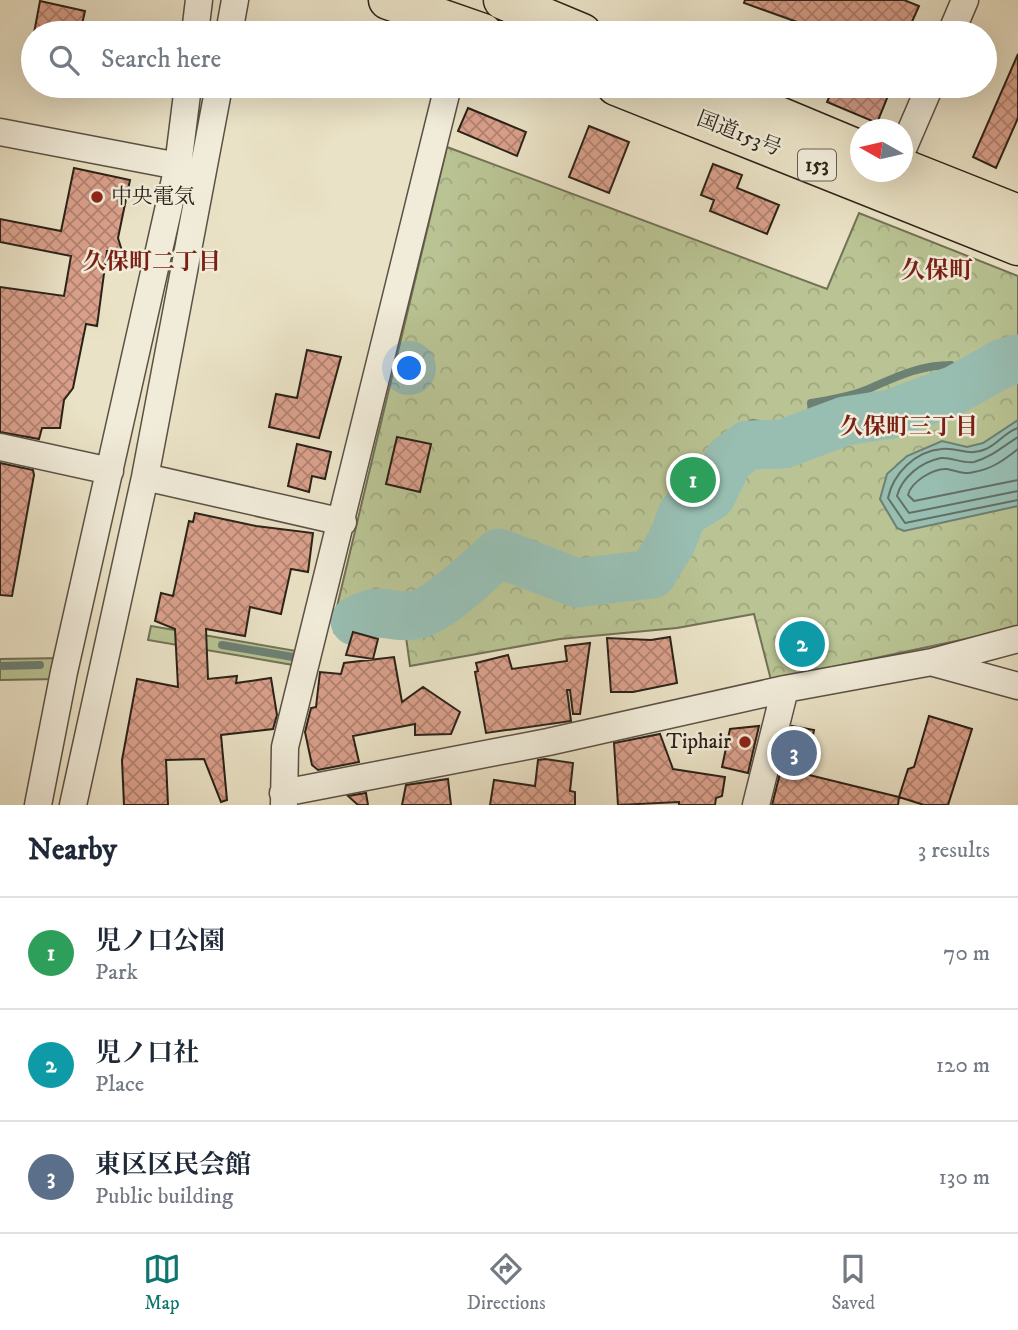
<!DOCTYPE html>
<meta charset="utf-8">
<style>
:root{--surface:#fff;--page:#f2f2f3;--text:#1f2937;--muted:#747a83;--line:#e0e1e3;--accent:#0f766e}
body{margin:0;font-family:"IM FELL DW Pica","Noto Serif JP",serif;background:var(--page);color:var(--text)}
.compass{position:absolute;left:850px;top:119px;width:63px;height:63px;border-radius:50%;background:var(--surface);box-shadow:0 7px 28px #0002;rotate:278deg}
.you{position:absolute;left:410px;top:369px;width:24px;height:24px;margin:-18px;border:5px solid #fff;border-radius:50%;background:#1a73e8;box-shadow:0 0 0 10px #1a73e833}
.badge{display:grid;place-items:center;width:46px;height:46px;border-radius:50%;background:var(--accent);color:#fff;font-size:23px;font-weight:700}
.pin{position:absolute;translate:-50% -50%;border:4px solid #fff;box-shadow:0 2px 7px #0006}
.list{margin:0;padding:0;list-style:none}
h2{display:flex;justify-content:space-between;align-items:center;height:91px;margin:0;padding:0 28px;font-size:30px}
h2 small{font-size:23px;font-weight:400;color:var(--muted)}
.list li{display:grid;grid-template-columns:46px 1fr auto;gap:21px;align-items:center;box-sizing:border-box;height:112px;padding:0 28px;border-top:2px solid var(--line)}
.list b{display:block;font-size:26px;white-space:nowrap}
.list p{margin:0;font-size:23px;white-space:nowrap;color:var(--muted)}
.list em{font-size:23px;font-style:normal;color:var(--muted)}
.icon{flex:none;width:38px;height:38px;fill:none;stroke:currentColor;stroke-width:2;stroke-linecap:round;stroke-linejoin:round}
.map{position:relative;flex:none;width:1018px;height:805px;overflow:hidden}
.search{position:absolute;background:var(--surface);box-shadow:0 7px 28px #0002;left:21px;right:21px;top:21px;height:77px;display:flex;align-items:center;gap:18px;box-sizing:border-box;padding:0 24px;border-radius:38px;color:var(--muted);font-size:26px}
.sheet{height:427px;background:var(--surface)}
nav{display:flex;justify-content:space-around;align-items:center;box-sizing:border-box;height:98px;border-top:2px solid var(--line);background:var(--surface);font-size:19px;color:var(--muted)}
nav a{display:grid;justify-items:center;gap:4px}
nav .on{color:var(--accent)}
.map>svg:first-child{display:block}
.green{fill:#b9c393;stroke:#727256;stroke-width:2}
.park{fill:url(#park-crowns);stroke:#727256;stroke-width:2}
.water{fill:#98beb2;stroke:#6c8074;stroke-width:2}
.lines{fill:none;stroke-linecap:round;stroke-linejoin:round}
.shore{stroke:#627065;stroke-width:2}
.stream{stroke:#6c8074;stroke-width:8}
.river{stroke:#98beb2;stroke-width:49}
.building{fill:url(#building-cross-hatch);stroke:#2b2218;stroke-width:2}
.minor-casing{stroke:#5b5244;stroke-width:29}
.highway-casing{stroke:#2b2218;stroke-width:41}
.minor{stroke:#f1ecda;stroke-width:26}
.highway{stroke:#eae2c6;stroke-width:38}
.poi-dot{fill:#8f2418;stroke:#f1ecda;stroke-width:2.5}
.labels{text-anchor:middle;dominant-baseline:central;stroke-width:5;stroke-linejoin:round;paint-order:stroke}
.shield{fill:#f1ecda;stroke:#665f52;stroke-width:2}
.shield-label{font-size:19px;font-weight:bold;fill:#2b2218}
.street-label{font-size:21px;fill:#2b2218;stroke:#f1ecda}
.poi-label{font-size:21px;fill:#2b2218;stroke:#f1ecda;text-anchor:start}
.neighbourhood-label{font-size:23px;font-weight:bold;fill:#7a1f14;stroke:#f1ecda}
.quarter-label{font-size:24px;font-weight:bold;fill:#7a1f14;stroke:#f1ecda}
</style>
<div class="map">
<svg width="1018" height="805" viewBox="0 0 1018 805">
<defs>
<pattern id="park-crowns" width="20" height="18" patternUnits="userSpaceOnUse" patternTransform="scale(1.75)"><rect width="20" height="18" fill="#b9c393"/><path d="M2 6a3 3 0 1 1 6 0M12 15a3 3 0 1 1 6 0" fill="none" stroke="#9fa77e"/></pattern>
<pattern id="building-cross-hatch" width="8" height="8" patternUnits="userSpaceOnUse" patternTransform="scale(1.75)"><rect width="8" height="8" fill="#daa08b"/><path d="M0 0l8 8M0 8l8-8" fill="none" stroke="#b18271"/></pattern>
</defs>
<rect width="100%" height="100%" fill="#eae2c6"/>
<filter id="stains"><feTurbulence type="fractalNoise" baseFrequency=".00286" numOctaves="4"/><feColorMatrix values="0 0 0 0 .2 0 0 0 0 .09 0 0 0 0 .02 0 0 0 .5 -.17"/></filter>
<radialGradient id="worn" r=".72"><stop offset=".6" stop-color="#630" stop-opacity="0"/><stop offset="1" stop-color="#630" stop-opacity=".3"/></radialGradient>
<path class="green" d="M151,626L302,652L299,666L148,640Z
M63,658L58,679L0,680V659Z"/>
<path class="park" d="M447,147L827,289L859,213L1018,276V628L771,680L754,614L677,628L560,639L410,666L406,637L334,619Z"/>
<path class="water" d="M752,420L767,422L773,427L772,437L747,445L729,459L717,479L693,473C711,446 721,432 752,420Z
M1018,420V506L904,531L897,528L880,499L887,474L907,456L942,441L967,447L983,443Z"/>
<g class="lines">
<path class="shore" d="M753,428L762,429L763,433L743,439L724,454L714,470L707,469C709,448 735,434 753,428Z
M1018,428C1005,432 998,444 986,449C969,457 958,447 942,449C915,451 893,474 888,498L905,523L1018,500
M1018,437C1003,446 992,457 974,462C963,464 952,457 941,458C921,462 902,477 897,496L909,513L1018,491
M1018,449C1004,460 992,469 974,472C965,475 957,471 947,469C933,468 911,482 908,495L914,501L1018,480"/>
<path class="stream" d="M814,432L811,403C829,400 849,397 866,390C894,378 919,365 951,365L969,382
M337,631L355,621
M222,645L293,657L301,653
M0,666L40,665"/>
<path class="river" d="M355,621C384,605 387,619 414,615C438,612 480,569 499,553L577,583L652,574L672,541L683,513L711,496L729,459L748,445L783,444L845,421L891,414L955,390L1003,363L1018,359"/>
</g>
<path class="building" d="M745,0H904L919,6L907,33H828L744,3Z
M40,1L85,11L80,33H34Z
M1018,54V118L996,168L973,157Z
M834,86H892L877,123L827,102Z
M468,108L526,132L517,156L458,131Z
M589,126L629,142L609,193L569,177Z
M713,164L742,175L737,188L779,205L767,234L710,211L714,200L701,195Z
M74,168L130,180L118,238L122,251H107L97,326L86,324L73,388L64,400L60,428H42L39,439L0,432V287L64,296L71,256L0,242V219L61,231Z
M307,350L341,357L319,438L269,427L276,394L297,398Z
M397,437L431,444L420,492L386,484Z
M297,444L331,452L325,479L312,476L309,492L288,486Z
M0,463L33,470L34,475L12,596L0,595Z
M195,513L256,526L313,533L308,572L291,569L281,614L250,607L245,636L206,629L208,679L237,676L236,683L271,678L277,715L273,729L221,735L227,800L221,802L204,759L166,760L168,805H124L122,760L137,679L178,687L175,629L155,621L161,593L173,596L189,521L193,522Z
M353,632L378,639L373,659L346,655Z
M670,637L677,683L633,692H611L607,638L651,640Z
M590,643L580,714H573L570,690H567L571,721L486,733L475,672L478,671L476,663L508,655L512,669L567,661L565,646Z
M394,657L402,702L423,687L460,712L451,734L415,735V724L353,736L359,762L318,770L312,765L305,732L311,708L316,707L320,672L341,674L344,663Z
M929,716L972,729L948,805H924L899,797L908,769L914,767Z
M759,726L748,773L722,767L730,729Z
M792,726L814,730L805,774L899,797L898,805H772Z
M660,734L673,769L725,777L722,796L716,798L715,805H679V802L618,805L614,743Z
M545,759L573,763L570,791L575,792V805H490L494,780L535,786L538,760Z
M448,779L451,805H402L406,785Z
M366,793L368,805H358L348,796Z"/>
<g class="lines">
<defs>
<path id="minor" d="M195,33L199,0
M229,33L235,0
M951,33L965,0
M0,132L178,166
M902,151L930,86
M0,447L110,471
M145,477L343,522
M934,663L1018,686
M283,793L548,742L785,689L932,662L1018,639
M38,805L64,672L178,166L188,86
M73,805L145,477L219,86
M284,805L285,747L448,86
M756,805L785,689"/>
<path id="highway" d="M388,0L483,33
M503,0L582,33
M616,86L1018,246
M707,86L860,150
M902,168L1018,214"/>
</defs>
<use href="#minor" class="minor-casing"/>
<use href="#highway" class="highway-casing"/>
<use href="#minor" class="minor"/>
<use href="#highway" class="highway"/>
</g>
<g class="poi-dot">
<circle cx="97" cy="197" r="7"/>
<circle cx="745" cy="742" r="7"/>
</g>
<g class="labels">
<rect class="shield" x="798" y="149.5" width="38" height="31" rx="5"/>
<g class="shield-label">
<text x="817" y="165">153</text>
</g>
<g class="street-label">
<text transform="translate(739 134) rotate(21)">国道153号</text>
</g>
<g class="poi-label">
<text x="111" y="197">中央電気</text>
<text x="731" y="742" text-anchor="end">Tiphair</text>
</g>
<g class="neighbourhood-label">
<text x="152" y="262">久保町二丁目</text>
<text x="909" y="427">久保町三丁目</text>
</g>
<g class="quarter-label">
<text x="937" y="271">久保町</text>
</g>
</g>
<rect width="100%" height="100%" filter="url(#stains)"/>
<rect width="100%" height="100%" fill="url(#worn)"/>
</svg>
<svg class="compass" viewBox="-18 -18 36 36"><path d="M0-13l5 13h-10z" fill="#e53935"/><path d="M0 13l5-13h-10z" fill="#747a83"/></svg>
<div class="you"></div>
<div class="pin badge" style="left:693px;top:480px;background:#2e9e5b">1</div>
<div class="pin badge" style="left:802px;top:644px;background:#0f9aa8">2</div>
<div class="pin badge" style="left:794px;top:753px;background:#5c6f8a">3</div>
<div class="search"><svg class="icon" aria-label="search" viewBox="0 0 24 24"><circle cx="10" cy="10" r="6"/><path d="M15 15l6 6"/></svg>Search here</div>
</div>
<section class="sheet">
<h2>Nearby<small>3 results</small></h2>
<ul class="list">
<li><span class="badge" style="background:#2e9e5b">1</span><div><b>児ノ口公園</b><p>Park</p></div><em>70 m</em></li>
<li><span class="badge" style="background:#0f9aa8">2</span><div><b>児ノ口社</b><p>Place</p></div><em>120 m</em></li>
<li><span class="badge" style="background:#5c6f8a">3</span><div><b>東区区民会館</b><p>Public building</p></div><em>130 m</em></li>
</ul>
</section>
<nav>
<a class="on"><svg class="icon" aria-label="map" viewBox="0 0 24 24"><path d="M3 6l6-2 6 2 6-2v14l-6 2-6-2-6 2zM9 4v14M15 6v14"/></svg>Map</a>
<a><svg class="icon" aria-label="directions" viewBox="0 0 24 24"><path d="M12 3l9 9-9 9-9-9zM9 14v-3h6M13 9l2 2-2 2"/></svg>Directions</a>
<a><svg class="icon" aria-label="saved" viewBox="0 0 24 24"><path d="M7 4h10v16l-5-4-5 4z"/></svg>Saved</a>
</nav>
